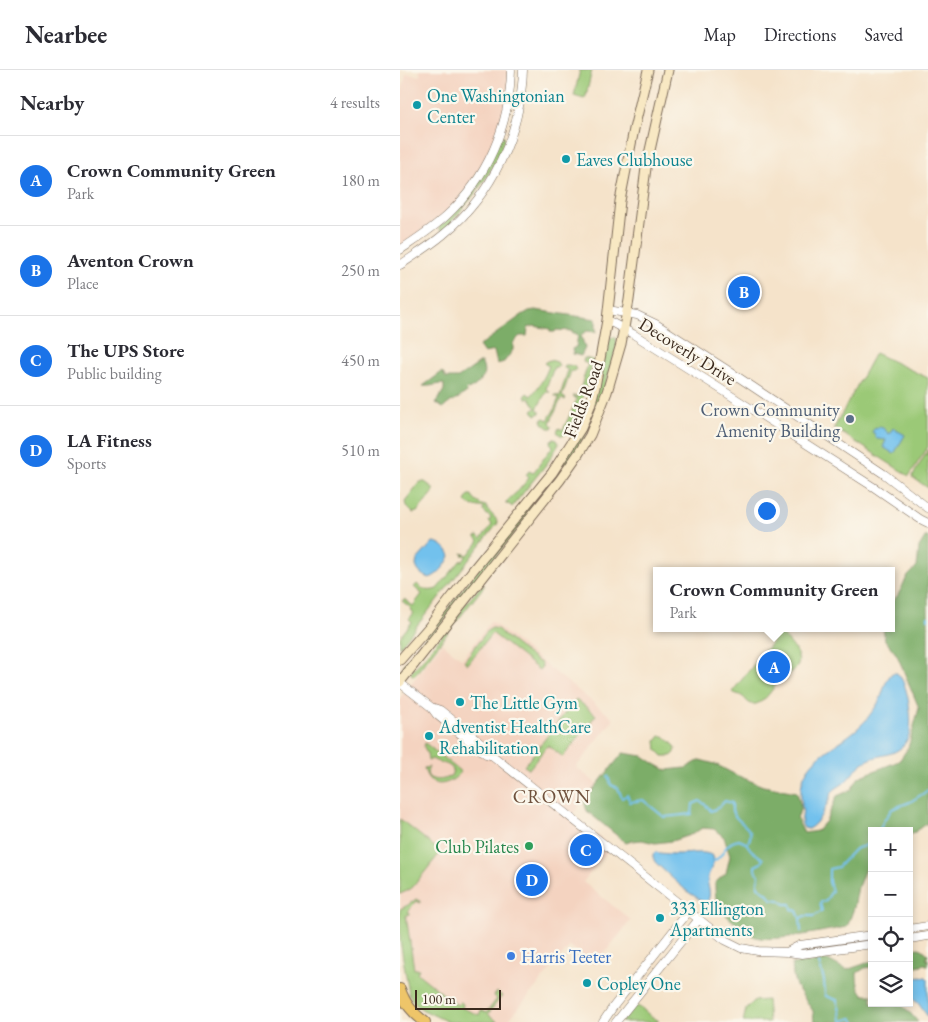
<!DOCTYPE html>
<meta charset="utf-8">
<style>
:root{--surface:#fff;--page:#f7f7f7;--text:#2b2b33;--muted:#7c7c81;--line:#e1e1e2;--accent:#1a73e8}
body{margin:0;font-family:"EB Garamond",serif;background:var(--page);color:var(--text)}
.controls{position:absolute;right:15px;bottom:15px;display:grid;overflow:hidden;border-radius:0px;box-shadow:0 2px 8px #0003}
.controls button{width:45px;height:45px;display:grid;place-items:center;padding:0;border:0;border-bottom:1px solid var(--line);background:var(--surface);color:var(--text);font:25px sans-serif}
.scale{position:absolute;left:15px;bottom:12px;width:86px;box-sizing:border-box;padding-left:5px;border:2px solid #3b2a1e;border-top:0;font-size:14px;line-height:18px;white-space:nowrap;color:#3b2a1e;-webkit-text-stroke:4px #fbf7ec;paint-order:stroke}
.you{position:absolute;left:366px;top:440px;width:18px;height:18px;margin:-12px;border:4px solid #fff;border-radius:50%;background:#1a73e8;box-shadow:0 0 0 8px #1a73e833}
.badge{display:grid;place-items:center;width:32px;height:32px;border-radius:50%;background:var(--accent);color:#fff;font-size:16px;font-weight:700}
.pin{position:absolute;translate:-50% -50%;border:2px solid #fff;box-shadow:0 1px 5px #0006}
.popup{position:absolute;left:253px;top:497px;width:242px;height:65px;box-sizing:border-box;display:grid;place-content:center;border-radius:0px;background:var(--surface);filter:drop-shadow(0 1px 4px #0005);font-size:16px;white-space:nowrap;color:var(--muted)}
.popup b{font-size:19px;color:var(--text)}
.popup::after{content:'';position:absolute;left:50%;top:100%;margin-left:-10px;border:10px solid transparent;border-top-color:var(--surface)}
.list{margin:0;padding:0;list-style:none}
h2{display:flex;justify-content:space-between;align-items:center;height:65px;margin:0;padding:0 20px;font-size:21px}
h2 small{font-size:16px;font-weight:400;color:var(--muted)}
.list li{display:grid;grid-template-columns:32px 1fr auto;gap:15px;align-items:center;box-sizing:border-box;height:90px;padding:0 20px;border-top:1px solid var(--line)}
.list b{display:block;font-size:19px;white-space:nowrap}
.list p{margin:0;font-size:16px;white-space:nowrap;color:var(--muted)}
.list em{font-size:16px;font-style:normal;color:var(--muted)}
.icon{flex:none;width:28px;height:28px;fill:none;stroke:currentColor;stroke-width:2;stroke-linecap:round;stroke-linejoin:round}
.map{position:relative;flex:none;width:528px;height:952px;overflow:hidden}
header{display:flex;align-items:center;gap:30px;box-sizing:border-box;height:70px;padding:0 25px;background:var(--surface);border-bottom:1px solid var(--line)}
header strong{font-size:24px}
nav{display:flex;gap:28px;margin-inline-start:auto;font-size:18px}
main{display:flex}
aside{flex:1;background:var(--surface)}
.map>svg:first-child{display:block}
.built{fill:#f4d3c0}
.green{fill:#9bc977;stroke:#6b7a4a}
.forest{fill:#7cad68;stroke:#5c6c43}
.water{fill:#72c1ed;stroke:#567686}
.lines{fill:none;stroke-linecap:round;stroke-linejoin:round}
.stream{stroke:#72c1ed;stroke-width:2}
.tertiary-casing{stroke:#7c6b5a;stroke-width:9}
.secondary-casing{stroke:#7c6b5a;stroke-width:11}
.primary-casing{stroke:#7c6b5a;stroke-width:12}
.tertiary{stroke:#fff;stroke-width:8}
.secondary{stroke:#f8e8c3;stroke-width:9}
.primary{stroke:#eec569;stroke-width:10}
.culture-dot{fill:#0f9aa8;stroke:#fbf7ec;stroke-width:2}
.service-dot{fill:#5c6f8a;stroke:#fbf7ec;stroke-width:2}
.leisure-dot{fill:#2e9e5b;stroke:#fbf7ec;stroke-width:2}
.shop-dot{fill:#3f7fe0;stroke:#fbf7ec;stroke-width:2}
.labels{text-anchor:middle;dominant-baseline:central;stroke-width:4.5;stroke-linejoin:round;paint-order:stroke}
.culture-label{font-size:18px;fill:#0d838f;stroke:#fbf7ec;text-anchor:start}
.street-label{font-size:18px;fill:#3b2a1e;stroke:#fbf7ec}
.service-label{font-size:18px;fill:#4e5e75;stroke:#fbf7ec;text-anchor:end}
.leisure-label{font-size:18px;fill:#27864d;stroke:#fbf7ec;text-anchor:end}
.shop-label{font-size:18px;fill:#366cbe;stroke:#fbf7ec;text-anchor:start}
.neighbourhood-label{font-size:19px;letter-spacing:1px;fill:#6f513d;stroke:#fbf7ec}
</style>
<header>
<strong>Nearbee</strong>
<nav><a>Map</a><a>Directions</a><a>Saved</a></nav>
</header>
<main>
<aside>
<h2>Nearby<small>4 results</small></h2>
<ul class="list">
<li><span class="badge">A</span><div><b>Crown Community Green</b><p>Park</p></div><em>180 m</em></li>
<li><span class="badge">B</span><div><b>Aventon Crown</b><p>Place</p></div><em>250 m</em></li>
<li><span class="badge">C</span><div><b>The UPS Store</b><p>Public building</p></div><em>450 m</em></li>
<li><span class="badge">D</span><div><b>LA Fitness</b><p>Sports</p></div><em>510 m</em></li>
</ul>
</aside>
<div class="map">
<svg width="528" height="952" viewBox="0 0 528 952">
<rect width="100%" height="100%" fill="#fbf7ec"/>
<filter id="ink" filterUnits="userSpaceOnUse"><feTurbulence type="fractalNoise" baseFrequency=".02" numOctaves="2"/><feDisplacementMap in="SourceGraphic" scale="10" xChannelSelector="R" yChannelSelector="G"/><feConvolveMatrix kernelMatrix="1 2 1 2 8 2 1 2 1" color-interpolation-filters="sRGB"/></filter>
<filter id="wash" filterUnits="userSpaceOnUse"><feTurbulence type="fractalNoise" baseFrequency=".0096" numOctaves="4" result="noise"/><feDisplacementMap in="SourceGraphic" scale="20" xChannelSelector="R" yChannelSelector="G"/><feGaussianBlur stdDeviation="1.12" result="paint"/><feColorMatrix in="noise" values="0 0 0 0 0 0 0 0 0 0 0 0 0 0 0 0 0 1.4 0 .05"/><feComposite in="paint" operator="in"/></filter>
<g filter="url(#wash)">
<rect width="100%" height="100%" fill="#f5e3ca"/>
<path class="built" d="M20,0H110L108,27L95,75L61,130L0,179V29L6,4L20,6Z
M91,551L214,649L176,697L197,714L172,745L211,777L183,812L231,850L195,895L170,876L107,952H64L23,935L0,856V628L42,573L62,589Z"/>
<path class="green" d="M180,0H192L186,26L184,29L174,26Z
M102,66H104L105,69C99,83 93,98 84,111C72,128 58,144 45,160L41,161L39,157L41,154L51,146Z
M211,267L216,268L217,275L201,330L190,356L166,398L7,597H4V595L171,380L207,275Z
M475,283L528,308V377L509,406L434,358Z
M184,288L193,290C188,316 178,342 165,365H160L157,362L159,358L163,360L177,329L174,327L173,326H178L188,294L183,292Z
M150,290L157,292L159,296L157,297H154L146,319L150,322H146L137,339L140,341V343L136,345L132,341L136,338L130,328L126,329L125,325L127,323L131,326C139,317 145,307 149,296L145,294L144,293L147,291Z
M165,295H168L174,296L176,300L174,301H171L162,326L166,329L165,330L161,329L150,353L153,356L152,358H149L143,353L142,349L144,348L148,350L154,340L159,328L155,326V325L160,326L168,300L164,298Z
M154,369L157,370L159,374L148,392L112,437L110,435L105,433L119,420L129,408L126,405L129,401L133,403L153,376L150,373L151,370Z
M528,380V418L512,407Z
M20,412H25L33,418V423L17,442L13,443L6,436L5,431Z
M69,425H72C74,431 80,435 86,436C88,443 96,446 98,453L0,577V567L12,552L9,549L14,543L10,540L11,538L2,531L4,529L13,536L22,524L14,517L17,514C23,520 28,522 37,519L61,490L63,491L66,487L64,484L63,486L62,483L68,485L79,471L76,468V467L78,466L81,469L92,455L89,451L91,448L83,441L84,438C78,436 69,437 65,431Z
M82,515H85L14,606L10,603L22,590L61,542V539Z
M92,558C96,558 100,560 102,564L134,589L141,593L142,597L139,600L92,563L68,594L64,591L88,560Z
M379,563C387,568 402,584 398,595C395,602 385,604 380,609C373,617 364,636 352,634C347,633 346,629 343,627C340,624 335,624 332,622Z
M176,629L196,645L163,687L148,675L129,699L124,696Z
M260,666H264L275,676C277,680 275,684 271,686H263L257,680L256,671Z
M25,673L61,702C50,716 29,721 24,698L29,697C21,712 43,712 51,706L53,700C49,692 39,694 32,689L28,691L27,683L24,677Z
M0,749L36,778L35,779L40,783L12,818L7,821L0,824Z
M16,829L20,831V833L16,831L7,842L10,844L6,845L14,899H19L17,903L57,935L60,932H61L63,934L62,938L79,945L81,940L86,943L97,929L94,926L97,922L102,926L88,944L98,952H48L23,940L15,934L9,924L0,870V839L8,835Z
M367,930L369,952H343L346,939L354,931Z
M236,936C243,937 249,947 258,950V952H221L233,938Z"/>
<path class="forest" d="M135,240L196,249V262L187,261L181,265L185,278L181,286L173,284L172,279L176,277L178,265H176V263H172V261L156,260L155,262H150V259L134,256L128,258L127,266H120L113,273V280L104,292L97,294L94,281L84,283L79,276L122,245L129,241Z
M81,292C88,306 81,312 69,320L68,319L66,321L67,322L53,332L52,331L43,338L36,333L44,320V314C36,314 31,317 23,316L42,302L46,308H58Z
M525,467H528V753L509,766V761H472V794L465,799L458,817L454,838L447,857C427,860 373,873 356,867C347,864 341,858 334,852C318,838 315,835 315,813L326,803L330,786L324,767L314,759L302,758L293,764L272,771L255,773L242,770L232,771L226,773L187,741L184,731L223,683L243,686L255,694L266,700L286,698L300,690L315,694L336,705L363,716L397,722L401,737L397,749L404,763L417,761L426,751L437,726L451,720L459,707L499,691L508,678L519,638L497,585L485,570L483,558H492V532L498,525L507,507L517,497L519,477Z
M519,878L522,879L528,884L526,889H528V896L525,894L509,898V880Z
M428,890L446,900L461,895L472,891V897L465,898L457,903C457,913 458,918 464,925H472V933C498,933 500,930 518,952H414L413,941L396,916L393,906L392,894Z"/>
<path class="water" d="M479,357L483,358L489,364L493,358L505,365L494,384L483,377L486,370L477,369L475,366L474,363L472,362L475,358L476,359Z
M33,472C40,472 48,479 50,486C46,495 38,506 29,508C22,506 17,501 16,495L17,490Z
M492,603H497C505,611 507,623 509,634C512,654 513,675 492,683C482,686 472,687 463,693C456,698 453,704 447,710C444,714 439,716 435,719C431,722 430,727 428,732C423,742 418,754 408,759L404,758C399,752 404,744 402,736C393,685 439,681 466,650C471,643 478,635 481,627C484,619 485,611 492,603Z
M255,782C263,784 272,784 280,784C291,784 304,780 313,786C315,795 310,799 308,807C306,817 313,822 307,832H304L288,822L273,809L255,792L253,787V784Z
M526,907L528,909V947L518,933L509,926V908Z"/>
<g class="lines">
<path class="stream" d="M528,547V549
M208,706L211,715L218,718L222,728L227,725L230,732L243,730L264,747L292,744L293,734L300,731L306,735L311,741L319,737L325,731L332,733C332,736 332,738 332,741C336,754 359,757 347,774
M479,761L483,752L492,739L510,732L524,723L528,720
M314,791C326,785 322,773 339,770L346,773L351,780L363,789L361,793L355,796V799L359,805L358,811V817L366,822L372,829L379,830L385,834H391L392,839L397,841L400,848L401,861
M401,848L404,846H414L422,841L420,833L426,830L432,821L429,812V799L438,797L455,779L470,774L472,772
M419,893L424,910L425,924L426,926L437,930L440,941L441,950L443,951L452,948L455,952"/>
</g>
</g>
<g filter="url(#ink)">
<g class="lines">
<defs>
<path id="tertiary" d="M0,180C16,169 32,159 46,146C87,109 110,55 111,0
M0,195C15,185 30,176 44,164C93,124 121,63 123,0
M208,240L237,245L256,254L326,299L484,404L528,438
M207,250L233,264L308,311L475,418L520,449L528,453
M0,613L31,637L37,645L69,671L86,684L93,686
M31,637L40,640L89,679L93,686L325,870L341,878L358,881L387,882L402,884L472,874
M509,859L528,856
M509,869L528,866
M387,882L400,875L472,865
M203,952L213,937L289,841
M216,952L299,849"/>
<path id="secondary" d="M0,590L28,558L73,500L152,403L181,358L190,336L195,317L207,250L220,131L234,59L248,0
M0,612L160,410L179,383L190,365L207,322L221,274L229,230L246,98L268,0"/>
<path id="primary" d="M0,919C5,934 13,943 25,952"/>
</defs>
<use href="#tertiary" class="tertiary-casing"/>
<use href="#secondary" class="secondary-casing"/>
<use href="#primary" class="primary-casing"/>
<use href="#tertiary" class="tertiary"/>
<use href="#secondary" class="secondary"/>
<use href="#primary" class="primary"/>
</g>
</g>
<g class="culture-dot">
<circle cx="17" cy="35" r="5"/>
<circle cx="166" cy="89" r="5"/>
<circle cx="60" cy="632" r="5"/>
<circle cx="29" cy="666" r="5"/>
<circle cx="260" cy="848" r="5"/>
<circle cx="187" cy="913" r="5"/>
</g>
<circle class="service-dot" cx="450" cy="349" r="5"/>
<circle class="leisure-dot" cx="129" cy="776" r="5"/>
<circle class="shop-dot" cx="111" cy="886" r="5"/>
<g class="labels">
<g class="culture-label">
<text x="27" y="25">One Washingtonian<tspan x="27" dy="21">Center</tspan></text>
<text x="176" y="89">Eaves Clubhouse</text>
<text x="70" y="632">The Little Gym</text>
<text x="39" y="656">Adventist HealthCare<tspan x="39" dy="21">Rehabilitation</tspan></text>
<text x="270" y="838">333 Ellington<tspan x="270" dy="21">Apartments</tspan></text>
<text x="197" y="913">Copley One</text>
</g>
<g class="street-label">
<text transform="translate(288 281) rotate(32)">Decoverly Drive</text>
<text transform="translate(183 329) rotate(-69)">Fields Road</text>
</g>
<g class="service-label">
<text x="440" y="339">Crown Community<tspan x="440" dy="21">Amenity Building</tspan></text>
</g>
<g class="leisure-label">
<text x="119" y="776">Club Pilates</text>
</g>
<g class="shop-label">
<text x="121" y="886">Harris Teeter</text>
</g>
<g class="neighbourhood-label">
<text x="152" y="726">CROWN</text>
</g>
</g>
</svg>
<div class="controls">
<button>+</button>
<button>−</button>
<button><svg class="icon" aria-label="locate" viewBox="0 0 24 24"><circle cx="12" cy="12" r="6"/><path d="M12 2v4M12 18v4M2 12h4M18 12h4"/></svg></button>
<button><svg class="icon" aria-label="layers" viewBox="0 0 24 24"><path d="M12 4l9 5-9 5-9-5zM3 14l9 5 9-5"/></svg></button>
</div>
<div class="scale">100 m</div>
<div class="you"></div>
<div class="pin badge" style="left:374px;top:597px">A</div>
<div class="popup"><b>Crown Community Green</b>Park</div>
<div class="pin badge" style="left:344px;top:222px">B</div>
<div class="pin badge" style="left:186px;top:780px">C</div>
<div class="pin badge" style="left:132px;top:810px">D</div>
</div>
</main>
